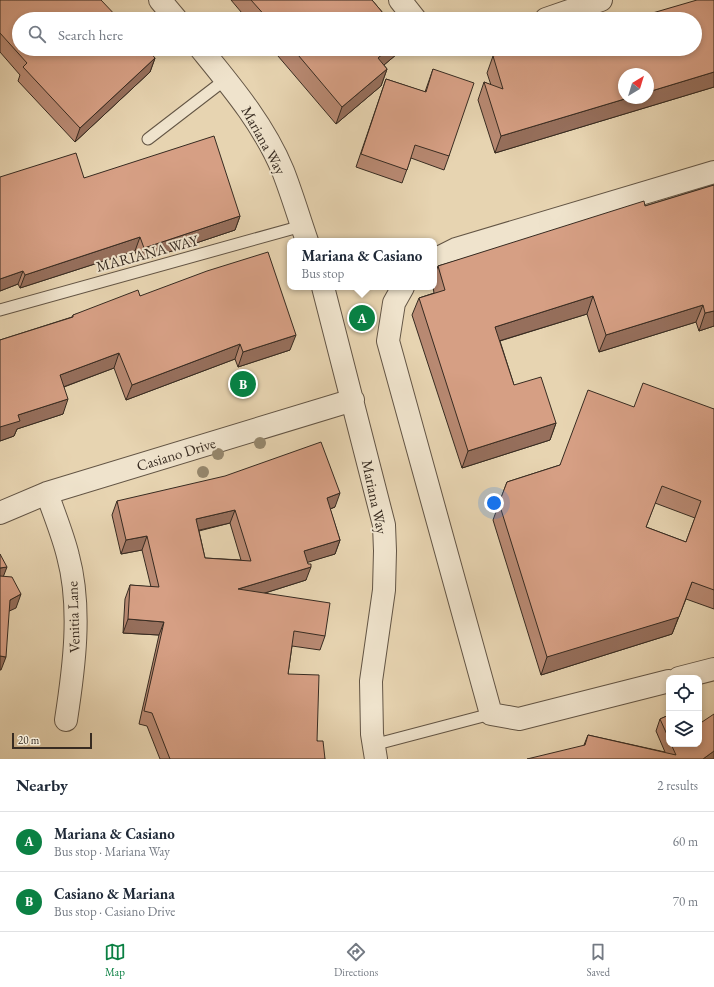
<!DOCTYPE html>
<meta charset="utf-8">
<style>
:root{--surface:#fff;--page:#f6f6f7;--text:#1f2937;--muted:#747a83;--line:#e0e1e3;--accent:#0b8043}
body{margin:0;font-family:"EB Garamond",serif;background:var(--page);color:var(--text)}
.controls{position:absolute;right:12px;bottom:12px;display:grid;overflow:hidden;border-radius:8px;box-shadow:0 2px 6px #0003}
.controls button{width:36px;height:36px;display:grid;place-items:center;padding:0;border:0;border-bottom:1px solid var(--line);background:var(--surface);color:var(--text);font:20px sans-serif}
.compass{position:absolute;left:618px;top:68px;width:36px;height:36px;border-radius:50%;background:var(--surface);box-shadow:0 2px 6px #0003;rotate:38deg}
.scale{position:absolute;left:12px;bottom:10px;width:80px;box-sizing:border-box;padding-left:4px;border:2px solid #372b21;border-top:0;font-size:11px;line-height:14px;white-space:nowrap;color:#372b21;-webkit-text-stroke:3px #efe3cc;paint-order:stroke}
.you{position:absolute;left:494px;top:503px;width:14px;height:14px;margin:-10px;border:3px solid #fff;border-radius:50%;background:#1a73e8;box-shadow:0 0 0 6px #1a73e833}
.badge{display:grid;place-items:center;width:26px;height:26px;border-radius:50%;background:var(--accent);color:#fff;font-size:13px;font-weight:700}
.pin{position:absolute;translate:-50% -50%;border:2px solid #fff;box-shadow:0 1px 4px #0006}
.popup{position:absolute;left:287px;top:238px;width:150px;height:52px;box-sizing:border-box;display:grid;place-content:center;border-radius:8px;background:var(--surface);filter:drop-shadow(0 1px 3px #0005);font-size:13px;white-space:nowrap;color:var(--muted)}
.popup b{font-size:15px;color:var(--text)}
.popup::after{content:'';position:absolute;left:50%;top:100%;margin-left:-8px;border:8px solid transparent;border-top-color:var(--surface)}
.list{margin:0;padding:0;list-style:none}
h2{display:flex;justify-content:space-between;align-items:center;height:52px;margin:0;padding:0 16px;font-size:17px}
h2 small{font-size:13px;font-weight:400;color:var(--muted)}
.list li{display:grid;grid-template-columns:26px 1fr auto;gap:12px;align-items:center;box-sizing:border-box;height:60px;padding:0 16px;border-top:1px solid var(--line)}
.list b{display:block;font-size:15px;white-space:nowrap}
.list p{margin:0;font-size:13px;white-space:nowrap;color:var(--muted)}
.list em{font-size:13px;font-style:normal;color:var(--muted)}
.icon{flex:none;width:22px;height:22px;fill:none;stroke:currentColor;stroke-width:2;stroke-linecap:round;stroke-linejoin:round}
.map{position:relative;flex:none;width:714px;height:759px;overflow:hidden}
.search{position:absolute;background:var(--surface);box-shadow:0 2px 6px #0003;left:12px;right:12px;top:12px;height:44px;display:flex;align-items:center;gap:10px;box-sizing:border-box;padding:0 14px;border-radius:22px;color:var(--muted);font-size:15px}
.sheet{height:172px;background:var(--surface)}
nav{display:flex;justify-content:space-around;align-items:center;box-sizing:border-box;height:56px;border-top:1px solid var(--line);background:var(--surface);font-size:11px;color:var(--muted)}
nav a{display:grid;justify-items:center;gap:2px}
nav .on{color:var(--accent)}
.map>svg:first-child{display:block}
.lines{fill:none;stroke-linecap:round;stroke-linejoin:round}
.service-casing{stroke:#635545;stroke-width:13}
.minor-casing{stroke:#635545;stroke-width:24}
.service{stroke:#efe3cc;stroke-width:11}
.minor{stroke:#efe3cc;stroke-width:22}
.tree{fill:#95876d}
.wall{fill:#b88972;stroke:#372b21;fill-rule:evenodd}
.shaded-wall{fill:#966f5c;stroke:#372b21}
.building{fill:#d69f84;stroke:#372b21;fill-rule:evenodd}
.labels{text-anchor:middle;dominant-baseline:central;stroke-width:4;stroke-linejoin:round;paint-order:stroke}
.street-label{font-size:15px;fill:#372b21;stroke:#efe3cc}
</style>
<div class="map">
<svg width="714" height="759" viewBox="0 0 714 759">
<rect width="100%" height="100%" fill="#e7d4b1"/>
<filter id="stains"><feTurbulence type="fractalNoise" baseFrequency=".005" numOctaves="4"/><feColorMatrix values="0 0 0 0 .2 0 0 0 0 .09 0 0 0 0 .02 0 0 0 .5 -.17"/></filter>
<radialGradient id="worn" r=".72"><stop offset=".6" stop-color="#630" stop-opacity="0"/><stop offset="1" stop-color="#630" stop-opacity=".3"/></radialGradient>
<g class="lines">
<defs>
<path id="service" d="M148,139L226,79
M0,310L302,226
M373,745L491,714"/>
<path id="minor" d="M160,0L176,19
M400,0L415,19
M546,19L601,0
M201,49C232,87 264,125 283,171C292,194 299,218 307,241
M434,260L456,249L714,172
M323,287L384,525L385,551L384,590L371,681L372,734L376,759
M403,287L394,303L388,341L491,714L519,719L669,681
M47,493C54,514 63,535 68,556C82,608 74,668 66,720
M0,513L47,493L353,400
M679,678L714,669"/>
</defs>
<use href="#service" class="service-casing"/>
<use href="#minor" class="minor-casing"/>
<use href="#service" class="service"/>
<use href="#minor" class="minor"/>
</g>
<g class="tree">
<circle cx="260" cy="443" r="6"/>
<circle cx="218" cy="454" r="6"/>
<circle cx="203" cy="472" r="6"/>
</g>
<path class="wall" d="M0,0L155,58L150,72L75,142L18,81L20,75L0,52Z
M231,0H372L388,19H247Z
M714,0V87L495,153L478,100L484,82L491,85L487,73L493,56L695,49Z
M272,49H398L397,54L384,65L387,69L381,86L336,124Z
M433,69L449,156L444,170L411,158L402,183L356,167L386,79L425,92Z
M84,178L240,216L235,230L139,262L135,251L20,288L18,284L0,291Z
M714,185V326L699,331L696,322L599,352L587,314L500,341L514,385L556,423L550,440L462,468L412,315L419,298L434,293L433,287H434V276L438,266L645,206Z
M140,296L290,350L238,367L235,359L126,400L114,368L64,387L63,414L17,429L14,436L0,441V340L72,317L73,315Z
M634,407L714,409V609L686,599L672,634L541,675L493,520L507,482L560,465ZM655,503L695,518L686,542L646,527Z
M117,501L335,507L330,509L340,540L335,554L307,562L306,580L265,593L325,636L320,650L292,646L288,674L325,759H160L147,726L139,724L159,635L123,633L125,599L130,585L151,587L142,550L121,554L112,515ZM230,523L241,560L205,558L199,531Z
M669,715V744H699L714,759L584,745L588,735L665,752L656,731L660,719Z"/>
<path class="shaded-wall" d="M388,49H398L397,54L372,75L378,58Z
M155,58L150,72L75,142L80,128Z
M387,69L381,86L336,124L342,107Z
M714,72V87L495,153L501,136L628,98H648V92Z
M240,216L235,230L139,262L144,248Z
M140,237L135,251L20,288L25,275Z
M23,271L18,284L0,291V279Z
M593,296L587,314L489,344L495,327Z
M703,305L696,322L599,352L606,335Z
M714,311V326L699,331L705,313Z
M296,335L290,350L238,367L243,352Z
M240,344L235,359L126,400L132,385Z
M119,353L114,368L55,390L60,375Z
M68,399L63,414L17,429L14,436L0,441V427L18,415Z
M556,423L550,440L462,468L468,451Z
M340,493L335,507L322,512L327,498Z
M235,510L230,523L191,532L196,519Z
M147,536L142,550L121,554L126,540Z
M340,540L335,554L299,565L304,551Z
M7,567L2,580L0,581V568Z
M311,567L306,580L233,603L238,589Z
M692,582L672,634L541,675L547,657Z
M21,594L16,608L5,613L10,600Z
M128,619L164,622L159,635L123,633Z
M0,656L6,657L1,670H0Z
M714,751V759H703Z"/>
<path class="building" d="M0,0H101L119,19H19V49H147L155,58L80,128L23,67L27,63L0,33Z
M251,0H372L388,19H268Z
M697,0H714V72L648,92V74H624V98H628L501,136L484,82L503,89L493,56L517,49H695V19H632Z
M293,49H388L378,58L387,69L342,107Z
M433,69L474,83L449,156L415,145L407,170L361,154L386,79L426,92Z
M214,136L240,216L144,248L140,237L25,275L23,271L0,279V177L76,153L84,178Z
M714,185V311L705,313L703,305L606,335L593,296L495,327L514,385L541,377L556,423L468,451L419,298L445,290L438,266L644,201L645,206Z
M268,252L296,335L243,352L240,344L132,385L119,353L60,375L68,399L18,415L20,421L0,427V340L73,317V315L138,290L140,296L207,271Z
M643,383L714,409V590L692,582L679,617L547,657L499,503L507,482L560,465L588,390L634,407ZM662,486L701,501L686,542L646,527Z
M321,442L340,493L327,498L340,540L304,551L308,564H311V567L238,589L330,603L325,636L294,631L288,674L319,675L317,741H323L325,759H170L152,713L144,711L164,622L128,619L130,585L159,587L147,536L126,540L117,501L225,476ZM235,510L251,561L205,558L196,519Z
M0,554L7,567L0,568Z
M0,576L12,577L21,594L10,600L6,657L0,656Z
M714,714V751L703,759H527L585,745L588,735L676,755L671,744H699V724Z
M669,715V739L660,719Z"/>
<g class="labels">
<g class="street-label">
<text transform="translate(264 140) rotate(61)">Mariana Way</text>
<text transform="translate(147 253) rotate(-15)">MARIANA WAY</text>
<text transform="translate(176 454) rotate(-17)">Casiano Drive</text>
<text transform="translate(375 497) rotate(78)">Mariana Way</text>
<text transform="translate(73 617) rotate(-92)">Venitia Lane</text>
</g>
</g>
<rect width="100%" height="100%" filter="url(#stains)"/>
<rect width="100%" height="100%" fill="url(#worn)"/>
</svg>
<div class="controls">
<button><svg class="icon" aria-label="locate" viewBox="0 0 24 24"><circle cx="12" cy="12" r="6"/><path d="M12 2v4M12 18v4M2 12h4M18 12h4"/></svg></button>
<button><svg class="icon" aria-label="layers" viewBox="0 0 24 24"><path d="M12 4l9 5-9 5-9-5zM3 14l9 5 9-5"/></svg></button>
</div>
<svg class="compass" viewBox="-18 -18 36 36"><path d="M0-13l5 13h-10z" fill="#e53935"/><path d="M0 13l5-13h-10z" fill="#747a83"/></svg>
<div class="scale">20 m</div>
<div class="you"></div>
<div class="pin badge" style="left:362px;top:318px">A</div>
<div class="popup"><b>Mariana &amp; Casiano</b>Bus stop</div>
<div class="pin badge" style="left:243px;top:384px">B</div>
<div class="search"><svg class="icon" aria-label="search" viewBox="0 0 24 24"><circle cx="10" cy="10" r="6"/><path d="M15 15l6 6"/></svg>Search here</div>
</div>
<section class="sheet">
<h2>Nearby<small>2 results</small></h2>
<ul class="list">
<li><span class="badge">A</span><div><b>Mariana &amp; Casiano</b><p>Bus stop · Mariana Way</p></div><em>60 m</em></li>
<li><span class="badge">B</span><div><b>Casiano &amp; Mariana</b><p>Bus stop · Casiano Drive</p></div><em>70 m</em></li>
</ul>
</section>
<nav>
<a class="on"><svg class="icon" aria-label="map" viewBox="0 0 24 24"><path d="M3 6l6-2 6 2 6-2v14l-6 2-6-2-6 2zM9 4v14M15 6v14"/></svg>Map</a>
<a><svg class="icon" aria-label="directions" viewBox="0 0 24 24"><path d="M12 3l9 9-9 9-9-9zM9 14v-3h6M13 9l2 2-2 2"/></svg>Directions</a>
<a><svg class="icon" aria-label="saved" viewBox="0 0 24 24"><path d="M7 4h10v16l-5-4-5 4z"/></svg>Saved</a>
</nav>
